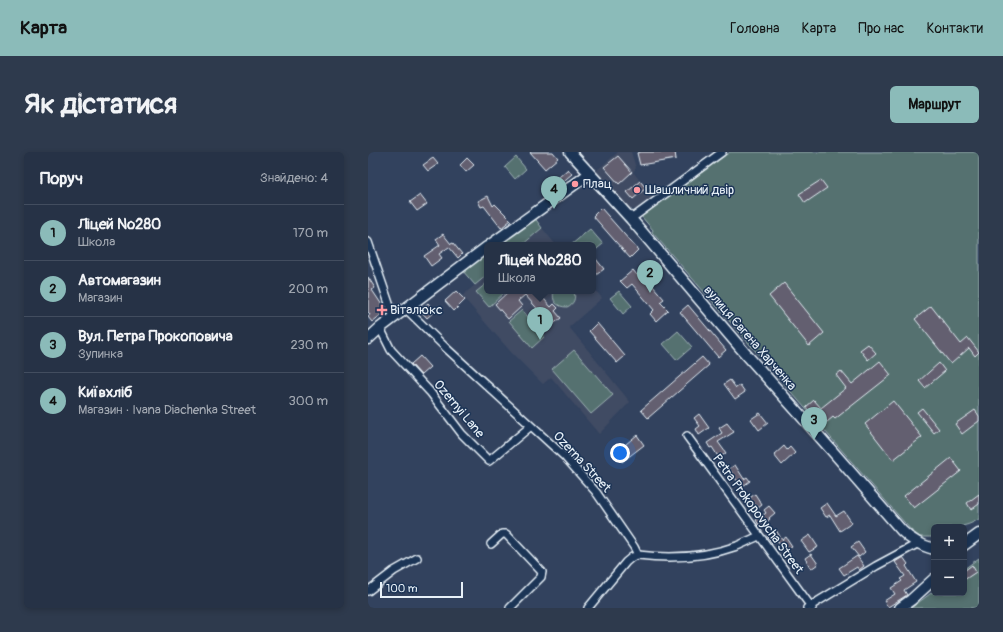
<!DOCTYPE html>
<html lang="uk">
<meta charset="utf-8">
<style>
:root{--surface:#263246;--page:#2e3a4d;--text:#f1f3f6;--muted:#a4aab3;--line:#424d5f;--accent:#8bbbb9}
body{margin:0;font-family:Pangolin,sans-serif;background:var(--page);color:var(--text)}
.controls{position:absolute;right:12px;bottom:12px;display:grid;overflow:hidden;border-radius:6px;box-shadow:0 2px 6px #0003}
.controls button{width:36px;height:36px;display:grid;place-items:center;padding:0;border:0;border-bottom:1px solid var(--line);background:var(--surface);color:var(--text);font:20px sans-serif}
.scale{position:absolute;left:12px;bottom:10px;width:83px;box-sizing:border-box;padding-left:4px;border:2px solid #e8f1f8;border-top:0;font-size:11px;line-height:14px;white-space:nowrap;color:#e8f1f8;-webkit-text-stroke:3px #1d3557;paint-order:stroke}
.you{position:absolute;left:252px;top:301px;width:14px;height:14px;margin:-10px;border:3px solid #fff;border-radius:50%;background:#1a73e8;box-shadow:0 0 0 6px #1a73e833}
.badge{display:grid;place-items:center;width:26px;height:26px;border-radius:50%;background:var(--accent);color:#111;font-size:13px;font-weight:700}
.pin{position:absolute;translate:-50% -33px;filter:drop-shadow(0 1px 2px #0008)}
.pin::after{content:'';position:absolute;top:21px;width:14px;height:12px;background:inherit;clip-path:polygon(0 0,100% 0,50% 100%)}
.popup{position:absolute;left:116px;top:90px;width:112px;height:52px;box-sizing:border-box;display:grid;place-content:center;border-radius:6px;background:var(--surface);filter:drop-shadow(0 1px 3px #0005);font-size:13px;white-space:nowrap;color:var(--muted)}
.popup b{font-size:15px;color:var(--text)}
.popup::after{content:'';position:absolute;left:50%;top:100%;margin-left:-8px;border:8px solid transparent;border-top-color:var(--surface)}
.list{margin:0;padding:0;list-style:none}
h2{display:flex;justify-content:space-between;align-items:center;height:52px;margin:0;padding:0 16px;font-size:17px}
h2 small{font-size:13px;font-weight:400;color:var(--muted)}
.list li{display:grid;grid-template-columns:26px 1fr auto;gap:12px;align-items:center;box-sizing:border-box;height:56px;padding:0 16px;border-top:1px solid var(--line)}
.list b{display:block;font-size:15px;white-space:nowrap}
.list p{margin:0;font-size:13px;white-space:nowrap;color:var(--muted)}
.list em{font-size:13px;font-style:normal;color:var(--muted)}
.map{position:relative;flex:none;width:611px;height:456px;overflow:hidden;border-radius:6px}
header{display:flex;align-items:center;gap:24px;box-sizing:border-box;height:56px;padding:0 20px;background:var(--accent);color:#111}
header strong{font-size:19px}
nav{display:flex;gap:22px;margin-inline-start:auto;font-size:14px}
.intro{display:flex;align-items:center;justify-content:space-between;box-sizing:border-box;height:96px;padding:0 24px}
h1{margin:0;font-size:28px}
.button{padding:10px 18px;border-radius:6px;background:var(--accent);color:#111;font-size:14px;font-weight:700}
main{display:flex;gap:24px;padding:0 24px}
aside{flex:1;background:var(--surface);border-radius:6px;box-shadow:0 2px 6px #0003}
.map>svg:first-child{display:block}
.built{fill:#414b63}
.green{fill:#54716f;stroke:#9eb1b4}
.building{fill:#635f70;stroke:#e8f1f8}
.lines{fill:none;stroke-linecap:round;stroke-linejoin:round}
.street-casing{stroke:#e8f1f8;stroke-width:10}
.secondary-casing{stroke:#e8f1f8;stroke-width:13}
.street{stroke:#1d3557;stroke-width:7}
.secondary{stroke:#1d3557;stroke-width:10}
.poi-dot{fill:#ff9aa2;stroke:#1d3557;stroke-width:1.5}
.labels{text-anchor:middle;dominant-baseline:central;stroke-width:3;stroke-linejoin:round;paint-order:stroke}
.poi-label{font-size:13px;fill:#e8f1f8;stroke:#1d3557;text-anchor:start}
.street-label{font-size:13px;fill:#e8f1f8;stroke:#1d3557}
</style>
<header>
<strong>Карта</strong>
<nav><a>Головна</a><a>Карта</a><a>Про нас</a><a>Контакти</a></nav>
</header>
<div class="intro"><h1>Як дістатися</h1><a class="button">Маршрут</a></div>
<main>
<aside>
<h2>Поруч<small>Знайдено: 4</small></h2>
<ul class="list">
<li><span class="badge">1</span><div><b>Ліцей №280</b><p>Школа</p></div><em>170 m</em></li>
<li><span class="badge">2</span><div><b>Автомагазин</b><p>Магазин</p></div><em>200 m</em></li>
<li><span class="badge">3</span><div><b>Вул. Петра Прокоповича</b><p>Зупинка</p></div><em>230 m</em></li>
<li><span class="badge">4</span><div><b>Київхліб</b><p>Магазин · Ivana Diachenka Street</p></div><em>300 m</em></li>
</ul>
</aside>
<div class="map">
<svg width="611" height="456" viewBox="0 0 611 456">
<rect width="100%" height="100%" fill="#32425e"/>
<filter id="ink" filterUnits="userSpaceOnUse"><feTurbulence type="fractalNoise" baseFrequency=".025" numOctaves="2"/><feDisplacementMap in="SourceGraphic" scale="8" xChannelSelector="R" yChannelSelector="G"/><feConvolveMatrix kernelMatrix="1 2 1 2 8 2 1 2 1" color-interpolation-filters="sRGB"/></filter>
<g filter="url(#ink)">
<path class="built" d="M250,0H263L268,16L265,20L278,36L284,46L269,57H262L227,20Z
M174,76L188,93H154Z
M119,123V139H225V136L234,146L201,175L262,250L231,282L183,225L175,232L143,200L94,144Z"/>
<path class="green" d="M362,0H611V367C596,377 583,375 566,375V385H552L543,378L284,80L285,78L273,64Z
M148,5L158,17L147,27L137,15Z
M166,65L174,76L154,93H128Z
M222,77L235,92L225,100V93H203Z
M119,100V123L107,133L94,118Z
M119,131V139H138L121,155L108,140Z
M186,139H206C208,146 206,152 199,155C189,155 183,149 186,139Z
M251,139L264,154L255,162L242,146Z
M154,158L177,184L164,196L141,169Z
M310,179L324,195L309,208L295,192Z
M206,198L245,243L223,262L184,217Z
M611,406V456H543L566,439V441H596V417Z"/>
<path class="building" d="M162,0H185L190,6L177,17Z
M273,0H307L308,7L272,13L269,1Z
M250,4L264,20L251,32L236,15Z
M65,6L70,12L60,19L55,13Z
M99,6L106,13L98,20L92,13Z
M200,17L204,22L185,38L181,34Z
M453,28L459,36L437,51L431,42Z
M272,29L278,36L265,47L259,40Z
M52,43L59,52L49,59L42,50Z
M120,44L125,54L127,52L143,68L133,76L116,54L113,55L110,49Z
M233,56L270,98L262,106L225,64Z
M75,82L83,92L85,91L94,102L90,106L81,95L71,102L74,106L63,114L56,104L72,93L68,87Z
M228,107L236,117L228,123L225,120V110Z
M265,118L274,129L278,126L296,147L292,150L300,158L288,169L282,162L286,158L264,132L259,136L252,129Z
M0,125L7,136L4,138L18,159L4,170L0,165L2,162L0,160Z
M416,131L456,181L441,194L401,144Z
M88,139L97,148L86,159L77,149Z
M141,139H169L183,155L186,152L190,156L187,159L193,166L184,173L157,143L150,149L154,154L140,167L127,152Z
M60,151L67,159L59,166L52,158Z
M320,153L358,198L350,205L312,160Z
M563,154L593,192L600,186L611,200L607,204L601,196L583,212L547,167Z
M229,171L257,204L249,211L221,179Z
M500,192L508,201L500,208L492,198Z
M52,204L62,215L53,223L43,212Z
M334,205L341,213L280,266L273,258Z
M512,209L523,223L467,267L465,265L453,275L438,255L446,248L453,256L478,236L468,223L473,219L484,232Z
M571,211L577,219L557,236L551,229Z
M362,228L368,236L372,233L377,240L367,247L356,232Z
M525,249L554,285L525,308L497,272Z
M554,256L571,277L566,281L549,260Z
M607,258L611,264V269L594,282L587,272Z
M392,261L400,271L391,278L383,267Z
M331,262L341,276L331,283L328,277L332,274L326,266Z
M359,271L366,280L350,290L358,301L351,306L344,295L342,296L339,291L354,281L351,276Z
M269,283L276,293L254,310L247,301Z
M416,294L419,298L422,295L427,301L414,313L406,303Z
M583,306L593,319L546,356L536,344Z
M367,313L376,327L379,325L382,329L375,334L374,332L372,333L361,317Z
M387,342L394,353L390,356L388,353L383,356L378,349Z
M611,342V352L603,358L599,351Z
M459,351L468,364L476,359L484,371L472,379L462,363L458,365L452,356Z
M401,354L407,361L401,366L402,367L392,375L388,368L398,361L396,358Z
M408,378L414,388L418,385L424,394L416,399L409,388L404,391L399,384Z
M442,383L450,395L441,400L433,389Z
M490,390L497,400L491,405L483,395Z
M443,402L450,412L443,417L437,406Z
M489,404L496,414L491,418L489,415L476,423L471,416Z
M535,405L540,412L538,414L548,430L536,438L539,443L520,455L516,449L527,442L523,436L534,429L532,427L537,424L527,410Z
M604,413L608,420L596,428V419Z"/>
<g class="lines">
<defs>
<path id="street" d="M263,67L354,0
M0,90L26,166
M38,157L78,196L196,304L228,340L266,395L270,403C302,407 338,405 369,394C376,391 384,387 391,384
M12,176L23,198L62,240L94,282L121,309L163,274
M319,284L444,456
M123,392L134,382H138L174,420L173,425L142,456
M0,439L26,419L49,406
M220,456L258,410L264,405L270,403
M439,456L508,414L549,392"/>
<path id="secondary" d="M202,0L263,67L376,200L466,301L534,379C544,389 553,393 566,397
M122,93L221,22
M0,187L12,176L119,95
M596,393L611,382
M532,456L543,448L566,427"/>
</defs>
<use href="#street" class="street-casing"/>
<use href="#secondary" class="secondary-casing"/>
<use href="#street" class="street"/>
<use href="#secondary" class="secondary"/>
</g>
</g>
<g class="poi-dot">
<circle cx="207" cy="32" r="4"/>
<circle cx="269" cy="38" r="4"/>
<path d="M12 152h4v4h4v4h-4v4h-4v-4h-4v-4h4z"/>
</g>
<g class="labels">
<g class="poi-label">
<text x="215" y="32">Плац</text>
<text x="277" y="38">Шашличний двір</text>
<text x="22" y="158">Віталюкс</text>
</g>
<g class="street-label">
<text transform="translate(382 186) rotate(49)">вулиця Євгена Харченка</text>
<text transform="translate(91 257) rotate(50)">Ozernyi Lane</text>
<text transform="translate(214 310) rotate(47)">Ozerna Street</text>
<text transform="translate(390 362) rotate(54)">Petra Prokopovycha Street</text>
</g>
</g>
</svg>
<div class="controls">
<button>+</button>
<button>−</button>
</div>
<div class="scale">100 m</div>
<div class="you"></div>
<div class="pin badge" style="left:172px;top:188px">1</div>
<div class="popup"><b>Ліцей №280</b>Школа</div>
<div class="pin badge" style="left:282px;top:141px">2</div>
<div class="pin badge" style="left:446px;top:288px">3</div>
<div class="pin badge" style="left:186px;top:57px">4</div>
</div>
</main>
